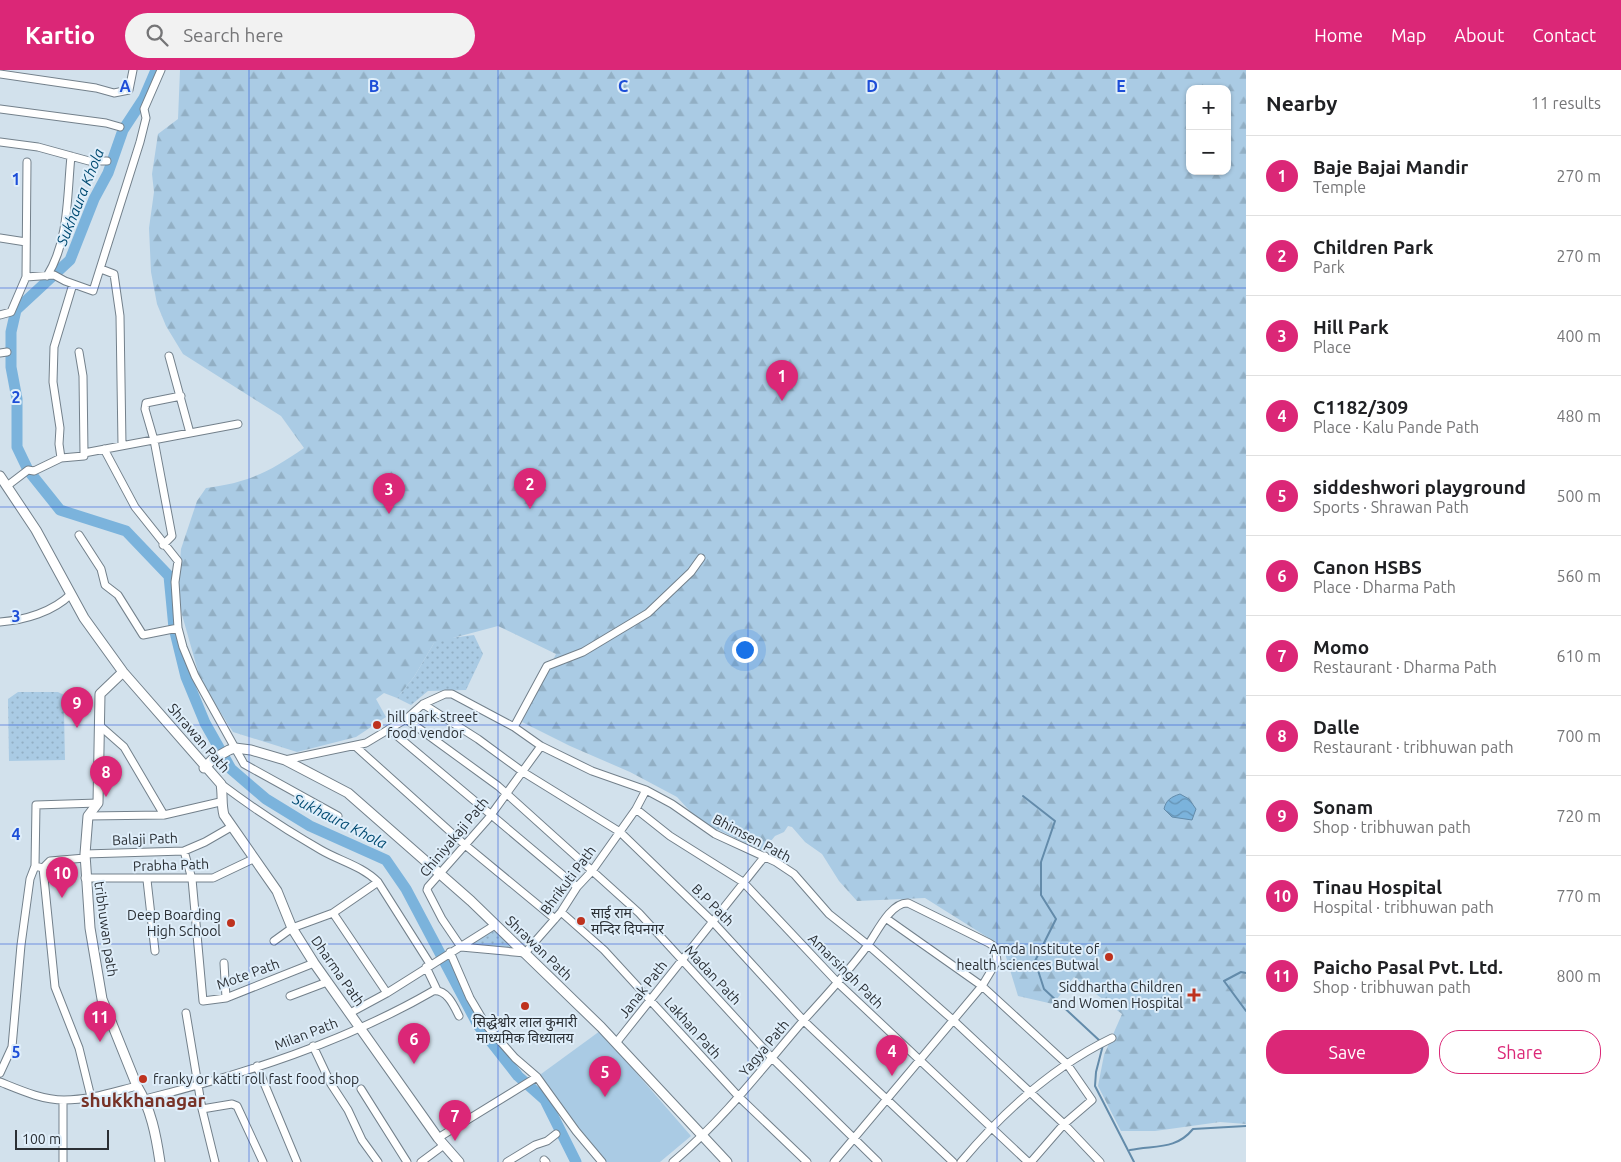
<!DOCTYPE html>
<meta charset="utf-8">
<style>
:root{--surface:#fff;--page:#f2f2f2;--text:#202124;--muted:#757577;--line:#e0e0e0;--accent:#db2777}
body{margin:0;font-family:Ubuntu,"Noto Sans Devanagari",sans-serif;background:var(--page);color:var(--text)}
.controls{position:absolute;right:15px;top:15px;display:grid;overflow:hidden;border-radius:10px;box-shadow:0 1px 4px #0004}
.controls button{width:45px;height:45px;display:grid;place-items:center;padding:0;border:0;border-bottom:1px solid var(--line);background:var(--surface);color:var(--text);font:25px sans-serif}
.scale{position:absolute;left:15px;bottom:12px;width:94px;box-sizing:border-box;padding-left:5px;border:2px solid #2a2f34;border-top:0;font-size:14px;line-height:18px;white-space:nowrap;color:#2a2f34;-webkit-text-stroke:4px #dfeefa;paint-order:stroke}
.you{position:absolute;left:744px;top:579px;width:18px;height:18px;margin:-12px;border:4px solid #fff;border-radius:50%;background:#1a73e8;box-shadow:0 0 0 8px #1a73e833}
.badge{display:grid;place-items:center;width:32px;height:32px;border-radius:50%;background:var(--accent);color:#fff;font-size:16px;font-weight:700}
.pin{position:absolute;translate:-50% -41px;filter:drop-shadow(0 1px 2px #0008)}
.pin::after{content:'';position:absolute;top:26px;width:18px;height:15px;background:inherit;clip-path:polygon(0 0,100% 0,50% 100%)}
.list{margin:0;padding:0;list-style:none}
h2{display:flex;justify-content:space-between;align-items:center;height:65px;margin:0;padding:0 20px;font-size:21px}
h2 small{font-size:16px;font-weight:400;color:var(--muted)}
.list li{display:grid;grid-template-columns:32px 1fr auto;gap:15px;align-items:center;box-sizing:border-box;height:80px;padding:0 20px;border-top:1px solid var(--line)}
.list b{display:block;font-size:19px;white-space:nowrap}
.list p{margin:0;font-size:16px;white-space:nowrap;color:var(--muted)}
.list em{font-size:16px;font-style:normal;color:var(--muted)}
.actions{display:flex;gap:10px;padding:15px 20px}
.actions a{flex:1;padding:11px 0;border:1px solid var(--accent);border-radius:20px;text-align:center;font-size:18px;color:var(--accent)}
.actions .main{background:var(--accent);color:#fff}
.icon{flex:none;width:28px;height:28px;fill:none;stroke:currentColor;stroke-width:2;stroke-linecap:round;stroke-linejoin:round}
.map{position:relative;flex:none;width:1246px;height:1092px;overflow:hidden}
header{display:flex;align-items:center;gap:30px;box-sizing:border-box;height:70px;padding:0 25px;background:var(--accent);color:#fff}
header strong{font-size:24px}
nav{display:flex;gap:28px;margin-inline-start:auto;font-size:18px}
.search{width:350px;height:45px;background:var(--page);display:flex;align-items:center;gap:12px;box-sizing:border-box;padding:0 18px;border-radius:28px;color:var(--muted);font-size:19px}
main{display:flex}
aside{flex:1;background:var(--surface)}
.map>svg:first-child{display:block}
.grass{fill:url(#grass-dots)}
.forest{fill:url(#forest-firs);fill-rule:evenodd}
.garden{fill:#aacbe4}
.water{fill:url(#water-waves);stroke:#638baa}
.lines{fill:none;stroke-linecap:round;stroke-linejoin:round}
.stream{stroke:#638baa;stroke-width:2}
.river{stroke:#7bb3dc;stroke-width:11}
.minor-casing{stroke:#73808b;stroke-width:9}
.tertiary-casing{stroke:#73808b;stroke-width:11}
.minor{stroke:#fff;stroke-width:7}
.tertiary{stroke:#fff;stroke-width:9}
.grid{fill:none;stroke:#1d4ed8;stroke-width:1;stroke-opacity:0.55}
.poi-dot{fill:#be321e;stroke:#dfeefa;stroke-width:2}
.labels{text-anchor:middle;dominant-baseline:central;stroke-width:4;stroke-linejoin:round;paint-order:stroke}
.poi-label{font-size:14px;fill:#2a2f34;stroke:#dfeefa;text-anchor:start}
.street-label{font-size:14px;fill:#2a2f34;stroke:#dfeefa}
.water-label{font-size:15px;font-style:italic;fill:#014a71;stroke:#dfeefa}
.district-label{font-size:19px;font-weight:bold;fill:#773227;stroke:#dfeefa}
.grid-label{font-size:16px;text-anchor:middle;font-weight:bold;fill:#1d4ed8;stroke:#dfeefa;stroke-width:4;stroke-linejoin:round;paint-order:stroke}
</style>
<header>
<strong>Kartio</strong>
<div class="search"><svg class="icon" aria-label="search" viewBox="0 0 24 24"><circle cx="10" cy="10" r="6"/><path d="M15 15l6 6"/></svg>Search here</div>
<nav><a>Home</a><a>Map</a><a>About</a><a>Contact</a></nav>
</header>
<main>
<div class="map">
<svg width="1246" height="1092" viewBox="0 0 1246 1092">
<defs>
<pattern id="grass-dots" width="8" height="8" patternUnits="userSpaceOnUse" patternTransform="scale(1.25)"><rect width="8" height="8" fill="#aacbe4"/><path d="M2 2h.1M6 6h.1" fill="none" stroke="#92afc4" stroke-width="1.8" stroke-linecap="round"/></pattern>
<pattern id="forest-firs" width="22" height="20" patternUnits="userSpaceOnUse" patternTransform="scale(1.25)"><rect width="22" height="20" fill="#aacbe4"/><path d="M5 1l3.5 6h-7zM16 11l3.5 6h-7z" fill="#92afc4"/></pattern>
<pattern id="water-waves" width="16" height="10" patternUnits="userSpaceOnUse" patternTransform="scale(1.25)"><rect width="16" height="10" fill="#7bb3dc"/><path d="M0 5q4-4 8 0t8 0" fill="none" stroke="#6592b3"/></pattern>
</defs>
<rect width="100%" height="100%" fill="#d2e1ec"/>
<path class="grass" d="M474,565L483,584L466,620L428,621L411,635L397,628L414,607L434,573L442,569Z
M18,622H58L66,626H92L91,642H64L65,690L9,691L8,629Z
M495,855L525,883L459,878Z"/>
<path class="forest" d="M180,0H1246V1054L1220,1052L1155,1061H1121L1098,1016L1104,985L1122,944L1074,907L1053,934L1018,926L1003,877L925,828L857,831L839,811L822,784L805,772L792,757L788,756L784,762L775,766L763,781L699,751L677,727L630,702L570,676L522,652L556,584L498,556L434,573L414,607L397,628L384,623L376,629L386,647L356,667L297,682L233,662L201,612L177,527L181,479L197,431L206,418C248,413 269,402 304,378L281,346L183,284L166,256L157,234L151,202L149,158L154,122L152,104L158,64L178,49ZM1190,19H1227V101H1190Z"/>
<path class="garden" d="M600,961L691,1066L660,1092H604L537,1007Z"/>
<path class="water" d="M1180,724L1189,729L1196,739L1192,750L1172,747L1164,739C1166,730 1171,727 1180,724Z"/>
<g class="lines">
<path class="stream" d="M1023,726L1055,751L1041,792V825L1056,849L1035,891L1044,919L1100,971
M1246,903L1241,902L1224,911L1246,941
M1103,975L1096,1002L1095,1016L1134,1092
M1130,1080C1155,1075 1176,1080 1193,1059L1246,1056"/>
<path class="river" d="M156,0L144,28L123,60L108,103L94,129L70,190L16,240L11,262V297L17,329V377L28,400L60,440L126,461L169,506L174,558L186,607L205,653L231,699L266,729L310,756L386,790L406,819L478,955L518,1006L545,1030L576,1092"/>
<defs>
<path id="minor" d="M0,4L96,18L114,23L129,20L133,0
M0,39L106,53L120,57
M0,72L38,77L89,91H107
M0,168L26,172
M101,199L114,204L120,246L122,375
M47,206C69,171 67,126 71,86
M26,207L27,92
M0,245L11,242L26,207L54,205L65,211L93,221L140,72L146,48L144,39L161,0
M79,282L83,306L84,383
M0,283L7,282
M169,286L190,363
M104,379L135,437L178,491L175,512L178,558L183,577L195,606L235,678L244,694L338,746
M61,388L59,374L60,358L53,312L54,277L73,214
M7,416L28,400L34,401L61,388L84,386V383L238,354
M79,465L101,499L105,515L118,525L143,565L178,558
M163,475L172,466L154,370L145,339L146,333L181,326
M0,552C25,550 53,542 71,524
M423,634L478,669L523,702L620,762L713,852L804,951L953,1092
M406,649L498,716L639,843L773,989L878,1092
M99,655L124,677L164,745
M514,657L547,596L583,582L648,543L691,502L701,488
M389,659L577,817
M355,676L464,774L555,849
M541,676L488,749L428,817L427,820L442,849L461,877L525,883L561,842L577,817L592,801L636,739L646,720
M285,690L366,673L406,649L423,634L445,624H452L514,657L541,676L592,701L646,720L672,734L715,764L776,792L794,804L829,844L868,875C877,862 891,832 908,833L989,873L995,877L997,891L982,916L1067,994L1092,1030L1064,1054L1031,1092
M221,714C253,738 286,760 321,780C340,791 362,796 378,812L430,894
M636,739L670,766L743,812L839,914L1028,1092
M88,746L164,745L220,732
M184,781L192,809L203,931L226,928L314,893
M85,784L184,781L205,772L231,757
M43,798L50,791L85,788
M85,808H213L253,789
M147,810L155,881
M561,842L604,880L739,1027L807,1092
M333,843L387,923
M274,871L292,858L333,843L378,812
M450,882L470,928L486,955L515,988L537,1007L576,1061L602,1092
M224,893L226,928
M426,897L437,920
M290,926L327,912
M186,943L202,1039L215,1092
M350,943L387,923L495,855
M616,973L765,786
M313,976L331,1014L348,1040L362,1070L378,1092
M257,996L297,1092
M0,1003L12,977L21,875L30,809L35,796
M0,1012C20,1020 42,1030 64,1030C89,1030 113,1022 137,1016
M361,1019L407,1092
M91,1027L79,978L55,917L43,798L35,796L36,735L98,733
M145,1029C244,1004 345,972 433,921C447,919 454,936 459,946
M63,1030V1092
M202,1039L232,1034L237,1036L263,1092
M438,1068L537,1007
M544,1090L546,1092
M421,1092L444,1075
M507,1092L535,1075L547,1071L556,1064
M673,1092C723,1050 761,1000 803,951C826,926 848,902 868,875L953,950L1064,1054L1100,1092
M834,1092L982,916L887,849
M961,1092C1003,1042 1054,996 1112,968"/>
<path id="tertiary" d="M0,406L36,460L84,548L123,602L221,714C223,725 221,734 224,745L277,821L292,858L314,893L438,1068L459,1092
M123,602L100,624L98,733L88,746L85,784L90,858L102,929L137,1016C151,1039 156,1065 160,1092
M204,698L213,689L229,680L235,678L251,680L285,690L348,723L471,831L601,957L727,1092"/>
</defs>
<use href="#minor" class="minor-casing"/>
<use href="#tertiary" class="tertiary-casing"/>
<use href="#minor" class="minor"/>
<use href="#tertiary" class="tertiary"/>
</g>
<path class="grid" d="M249,0V1092M498,0V1092M748,0V1092M997,0V1092M0,218H1246M0,437H1246M0,655H1246M0,874H1246"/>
<g class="poi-dot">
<circle cx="377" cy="655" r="5"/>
<circle cx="581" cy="851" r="5"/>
<circle cx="231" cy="853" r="5"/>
<circle cx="1109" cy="887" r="5"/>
<path d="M1191.5 917.5h5v5h5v5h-5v5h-5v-5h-5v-5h5z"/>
<circle cx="525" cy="936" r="5"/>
<circle cx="143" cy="1009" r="5"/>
</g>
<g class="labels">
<g class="poi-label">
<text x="387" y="647">hill park street<tspan x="387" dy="16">food vendor</tspan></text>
<text x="591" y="843">साई राम<tspan x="591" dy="16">मन्दिर दिपनगर</tspan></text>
<text x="221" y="845" text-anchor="end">Deep Boarding<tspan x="221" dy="16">High School</tspan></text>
<text x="1099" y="879" text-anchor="end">Amda Institute of<tspan x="1099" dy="16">health sciences Butwal</tspan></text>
<text x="1183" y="917" text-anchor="end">Siddhartha Children<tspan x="1183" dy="16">and Women Hospital</tspan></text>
<text x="525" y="952" text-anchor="middle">सिद्धेश्वोर लाल कुमारी<tspan x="525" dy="16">माध्यमिक विध्यालय</tspan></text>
<text x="153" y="1009">franky or katti roll fast food shop</text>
</g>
<g class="street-label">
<text transform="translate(199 668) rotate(49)">Shrawan Path</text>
<text transform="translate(454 767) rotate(-50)">Chiniyakaji Path</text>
<text transform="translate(752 768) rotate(28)">Bhimsen Path</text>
<text transform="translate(145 769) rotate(-2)">Balaji Path</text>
<text transform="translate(171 795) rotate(-2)">Prabha Path</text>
<text transform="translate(568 810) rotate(-53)">Bhrikuti Path</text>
<text transform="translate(713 835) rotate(45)">B.P Path</text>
<text transform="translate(106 859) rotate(82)">tribhuwan path</text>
<text transform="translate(539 878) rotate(44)">Shrawan Path</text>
<text transform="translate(338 901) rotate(55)">Dharma Path</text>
<text transform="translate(846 901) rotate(45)">Amarsingh Path</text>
<text transform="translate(248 904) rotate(-20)">Mote Path</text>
<text transform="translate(713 905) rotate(47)">Madan Path</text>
<text transform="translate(643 919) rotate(-52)">Janak Path</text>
<text transform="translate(693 958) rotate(48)">Lakhan Path</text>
<text transform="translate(306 964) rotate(-21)">Milan Path</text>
<text transform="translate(764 978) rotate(-50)">Yagya Path</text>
</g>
<g class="water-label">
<text transform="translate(80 127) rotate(-68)">Sukhaura Khola</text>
<text transform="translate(340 751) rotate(27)">Sukhaura Khola</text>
</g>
<g class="district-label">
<text x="143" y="1030">shukkhanagar</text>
</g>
</g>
<g class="grid-label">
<text x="125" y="22">A</text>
<text x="374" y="22">B</text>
<text x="623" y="22">C</text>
<text x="872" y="22">D</text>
<text x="1121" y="22">E</text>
<text x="16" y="115">1</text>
<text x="16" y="333">2</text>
<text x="16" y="552">3</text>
<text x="16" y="770">4</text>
<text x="16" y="988">5</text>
</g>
</svg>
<div class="controls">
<button>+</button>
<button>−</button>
</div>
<div class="scale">100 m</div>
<div class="you"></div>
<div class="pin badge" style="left:782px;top:331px">1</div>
<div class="pin badge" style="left:530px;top:439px">2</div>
<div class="pin badge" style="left:389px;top:444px">3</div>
<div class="pin badge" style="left:892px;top:1006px">4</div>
<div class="pin badge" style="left:605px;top:1027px">5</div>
<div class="pin badge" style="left:414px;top:994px">6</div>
<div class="pin badge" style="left:455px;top:1071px">7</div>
<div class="pin badge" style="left:106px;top:727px">8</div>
<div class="pin badge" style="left:77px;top:658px">9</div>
<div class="pin badge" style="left:62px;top:828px">10</div>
<div class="pin badge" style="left:100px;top:972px">11</div>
</div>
<aside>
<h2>Nearby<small>11 results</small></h2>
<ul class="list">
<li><span class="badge">1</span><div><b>Baje Bajai Mandir</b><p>Temple</p></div><em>270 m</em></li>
<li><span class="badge">2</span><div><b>Children Park</b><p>Park</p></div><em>270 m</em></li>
<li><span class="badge">3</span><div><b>Hill Park</b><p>Place</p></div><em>400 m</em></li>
<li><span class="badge">4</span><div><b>C1182/309</b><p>Place · Kalu Pande Path</p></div><em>480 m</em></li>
<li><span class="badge">5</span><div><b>siddeshwori playground</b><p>Sports · Shrawan Path</p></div><em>500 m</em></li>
<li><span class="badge">6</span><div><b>Canon HSBS</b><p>Place · Dharma Path</p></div><em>560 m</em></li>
<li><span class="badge">7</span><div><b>Momo</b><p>Restaurant · Dharma Path</p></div><em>610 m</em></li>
<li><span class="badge">8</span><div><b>Dalle</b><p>Restaurant · tribhuwan path</p></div><em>700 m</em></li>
<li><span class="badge">9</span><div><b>Sonam</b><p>Shop · tribhuwan path</p></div><em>720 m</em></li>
<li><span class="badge">10</span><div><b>Tinau Hospital</b><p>Hospital · tribhuwan path</p></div><em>770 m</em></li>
<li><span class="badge">11</span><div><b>Paicho Pasal Pvt. Ltd.</b><p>Shop · tribhuwan path</p></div><em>800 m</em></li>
</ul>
<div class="actions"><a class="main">Save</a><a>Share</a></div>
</aside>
</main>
